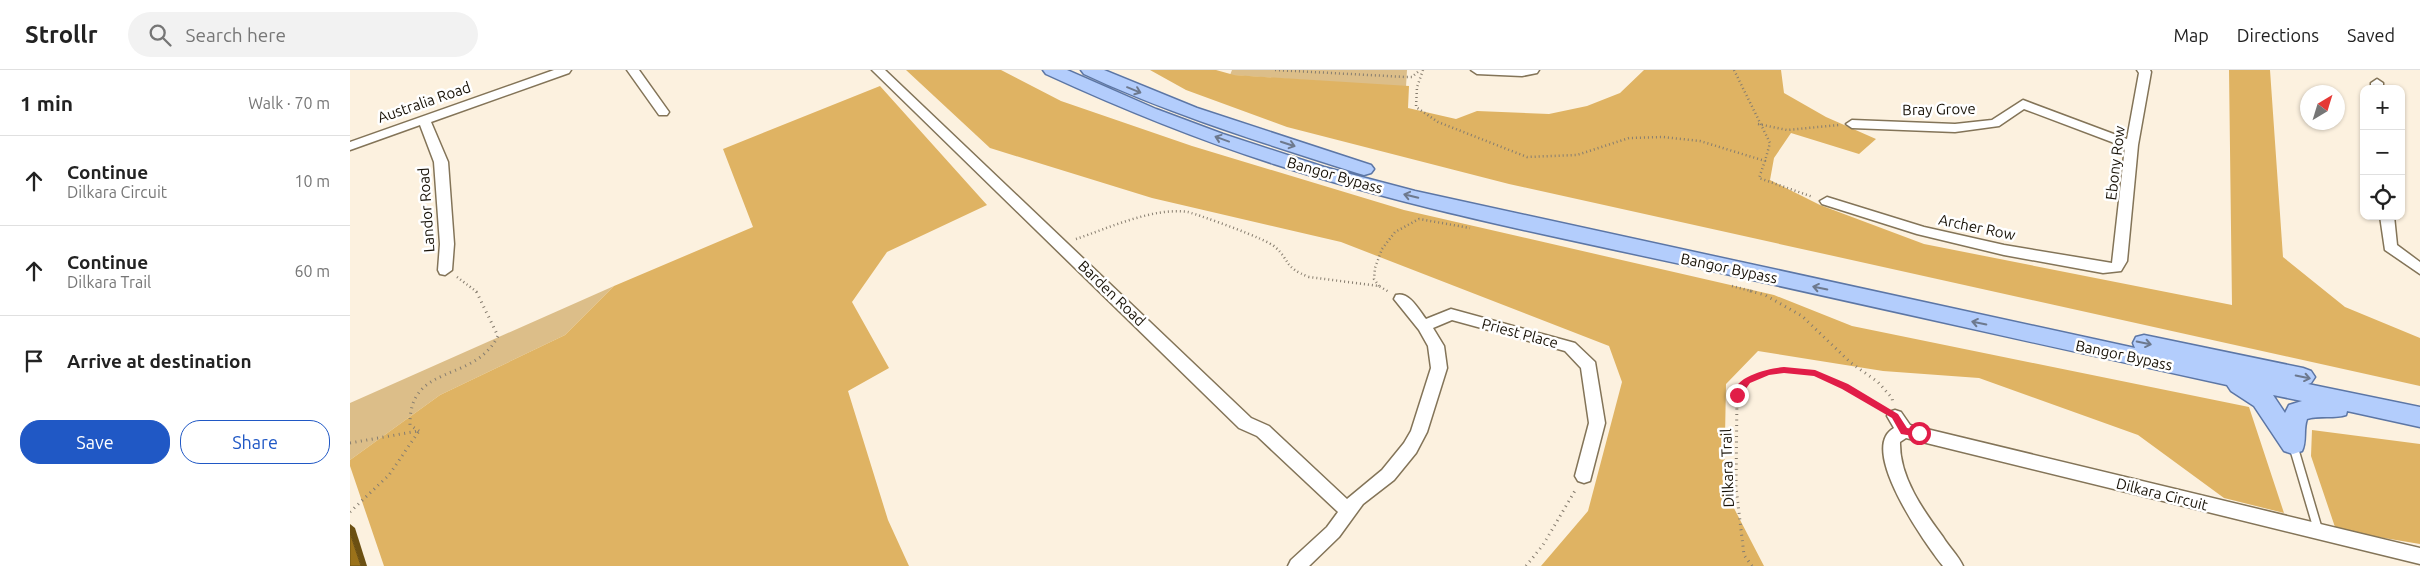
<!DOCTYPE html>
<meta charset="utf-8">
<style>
:root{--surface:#fff;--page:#f2f2f2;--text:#222;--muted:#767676;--line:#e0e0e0;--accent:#2058c5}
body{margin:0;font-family:Ubuntu,sans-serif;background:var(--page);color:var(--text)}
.controls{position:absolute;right:15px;top:15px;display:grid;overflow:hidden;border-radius:10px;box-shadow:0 1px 4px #0004}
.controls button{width:45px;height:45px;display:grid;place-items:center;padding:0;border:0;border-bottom:1px solid var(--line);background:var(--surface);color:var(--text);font:25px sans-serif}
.compass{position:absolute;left:1950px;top:15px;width:45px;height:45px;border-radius:50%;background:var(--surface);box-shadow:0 1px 4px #0004;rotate:38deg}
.stop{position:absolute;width:15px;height:15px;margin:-11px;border:4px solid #e11d48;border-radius:50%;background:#fff}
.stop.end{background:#e11d48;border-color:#fff;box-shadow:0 1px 5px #0008}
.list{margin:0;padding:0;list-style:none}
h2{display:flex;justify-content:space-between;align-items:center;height:65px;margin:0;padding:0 20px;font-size:21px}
h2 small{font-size:16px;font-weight:400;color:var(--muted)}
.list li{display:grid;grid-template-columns:32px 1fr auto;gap:15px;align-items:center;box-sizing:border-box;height:90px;padding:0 20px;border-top:1px solid var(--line)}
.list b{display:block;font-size:19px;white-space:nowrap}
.list p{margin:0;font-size:16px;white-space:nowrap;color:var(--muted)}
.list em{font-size:16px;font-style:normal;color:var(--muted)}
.actions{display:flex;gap:10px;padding:15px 20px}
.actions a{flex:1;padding:11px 0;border:1px solid var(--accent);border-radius:20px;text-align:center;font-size:18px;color:var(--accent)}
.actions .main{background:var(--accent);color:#fff}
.icon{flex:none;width:28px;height:28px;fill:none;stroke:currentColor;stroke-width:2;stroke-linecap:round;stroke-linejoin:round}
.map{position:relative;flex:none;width:2070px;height:496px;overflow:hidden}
header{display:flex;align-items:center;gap:30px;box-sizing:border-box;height:70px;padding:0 25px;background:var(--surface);border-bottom:1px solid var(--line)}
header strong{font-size:24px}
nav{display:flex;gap:28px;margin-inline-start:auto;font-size:18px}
.search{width:350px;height:45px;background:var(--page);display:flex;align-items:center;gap:12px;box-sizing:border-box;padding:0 18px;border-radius:28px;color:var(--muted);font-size:19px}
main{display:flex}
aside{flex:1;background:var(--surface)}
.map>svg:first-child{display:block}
.green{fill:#dcbe89}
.forest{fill:#dfb363}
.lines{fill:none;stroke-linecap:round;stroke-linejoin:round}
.service-casing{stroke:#837458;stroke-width:11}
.minor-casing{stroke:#837458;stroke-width:3}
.primary-casing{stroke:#5c76a5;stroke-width:3}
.path-far1{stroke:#867d6f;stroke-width:2.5;stroke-dasharray:1 3;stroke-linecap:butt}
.path{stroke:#867d6f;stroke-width:3;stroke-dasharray:1 4.5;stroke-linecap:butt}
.service{stroke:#fff;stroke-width:8}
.minor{fill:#fff;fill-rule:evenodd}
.primary{fill:#b3cdfc;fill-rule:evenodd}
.shaded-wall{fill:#6c5012}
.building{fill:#9b721a;stroke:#6c5012}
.oneway{stroke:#6d798e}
.route{fill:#e11d48}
.labels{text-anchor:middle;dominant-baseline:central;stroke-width:5;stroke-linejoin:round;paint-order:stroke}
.street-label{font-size:15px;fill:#181207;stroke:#fff}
</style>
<header>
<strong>Strollr</strong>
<div class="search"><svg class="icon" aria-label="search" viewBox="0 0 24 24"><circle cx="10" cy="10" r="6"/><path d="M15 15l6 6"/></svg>Search here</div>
<nav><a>Map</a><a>Directions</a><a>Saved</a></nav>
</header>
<main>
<aside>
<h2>1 min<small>Walk · 70 m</small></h2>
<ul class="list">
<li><svg class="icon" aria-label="ahead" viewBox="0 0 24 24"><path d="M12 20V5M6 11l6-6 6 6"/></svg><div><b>Continue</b><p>Dilkara Circuit</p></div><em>10 m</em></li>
<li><svg class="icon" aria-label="ahead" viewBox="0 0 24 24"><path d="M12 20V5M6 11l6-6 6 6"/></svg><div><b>Continue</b><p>Dilkara Trail</p></div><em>60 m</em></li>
<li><svg class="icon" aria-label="arrive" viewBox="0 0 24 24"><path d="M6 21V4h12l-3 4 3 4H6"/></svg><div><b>Arrive at destination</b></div></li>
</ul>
<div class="actions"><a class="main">Save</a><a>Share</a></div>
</aside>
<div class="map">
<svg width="2070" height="496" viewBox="0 0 2070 496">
<rect width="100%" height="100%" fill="#fcf1df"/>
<path class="green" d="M882,0H1057L1056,17L880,5Z
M264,216L215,265L90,325L0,390V333Z"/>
<path class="forest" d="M556,0H651L711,31L842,76L1054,140L1424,225L1502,256L1899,337L1934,443L1874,428L1788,365L1629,308L1533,301L1408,281L1376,314L1374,419L1414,496H1191L1238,441L1272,312L1259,276L991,172L802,128L640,78Z
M800,0H866L884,5L1059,16L1058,38L1106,49L1127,41L1199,44L1237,36L1270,23L1294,0H1431L1434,23L1476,47L1526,69L1509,84L1441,63L1424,88L1420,110L1470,135L1574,174L1882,235L1879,0H1920L1933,187L1995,237L2070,268V316L1159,114L937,57L836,20Z
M530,16L637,135L537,182L502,232L539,298L498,321L538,450L559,496H34L0,396V390L90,325L215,265L264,216L403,157L373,79Z
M1962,360L2070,374V474L1986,460L1961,386Z"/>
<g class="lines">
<defs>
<path id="service" d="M1943,375L1969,463"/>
<path id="minor" d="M204,0H221L219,3L81,52L98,92L104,174L102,200L95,205L90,204L88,200L90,174L84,92L70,55L0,80V72Z
M277,0H289L319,42L317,45H309Z
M522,0H535L901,348L919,356L997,429L1032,400L1054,373L1061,361L1081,298L1078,276L1069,260L1044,229L1046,225C1059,221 1069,240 1076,249L1101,239L1225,273L1245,292L1255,353L1240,411L1234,413L1228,411L1225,406L1239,353L1231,298L1215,281L1102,250L1083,258L1094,276L1097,298L1077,362L1066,383L1044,410L1013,434L989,467L959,496H938L941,490L977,457L988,442L907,366L889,358Z
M1121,0H1189L1187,3L1172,6L1127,4Z
M1787,0H1800L1801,2L1788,75L1777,191L1771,201L1753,203L1654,185L1567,164L1472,134L1470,131L1477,127L1574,157L1654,175L1762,193L1775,77L1674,39L1649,56L1605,62L1502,58L1496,54L1502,50L1605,54L1642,50L1673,30L1777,69L1789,3Z
M2027,9L2033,13V19H2021V13Z
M2030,146H2044L2047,175L2070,192V204L2035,180Z
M1545,340L1551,342L1560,355L2070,478V494L1556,368L1550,372C1549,407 1573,440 1593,467C1599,477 1608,485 1613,496H1593C1576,475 1507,378 1544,358L1537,346L1539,342Z"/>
<path id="primary" d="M693,0H717L806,39L873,64L974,97L1065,121L1785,278L1783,273L1786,267L1794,265L1953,298L1961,301L1965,307L1961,313L1958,314L2070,337V357L1997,341L1996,345C1983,349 1971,345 1957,349C1953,360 1957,371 1952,381L1943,384L1934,381L1904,336L1881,321L1877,315C1701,277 1525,237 1349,198C1207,167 1063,139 924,94C846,69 770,38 696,4ZM1923,325L1952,331L1939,335L1935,343Z
M731,0H754L847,38L1021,95L1024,99L1021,103L1014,105L1007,103C914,73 822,45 734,4Z"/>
</defs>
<use href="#service" class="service-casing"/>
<use href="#minor" class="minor-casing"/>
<use href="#primary" class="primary-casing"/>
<path class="path-far1" d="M925,0L1056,7H1062L1070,0
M1073,0L1067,17L1066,37L1088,52L1177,87L1227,85L1279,68L1313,67L1350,71L1415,91L1409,108L1463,127
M1384,0L1420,73L1415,91
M1408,54L1437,60L1489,55
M726,169C759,158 803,137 838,142C852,146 917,169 925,177C941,191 933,197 959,207L1029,216L1039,222
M107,207L127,222
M1029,216L1024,209L1025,198L1032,179L1045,162L1069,149L1120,158
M1382,216L1405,222"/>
<path class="path" d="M1400,221L1415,225L1452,246L1501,293L1528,312L1542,328L1543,333
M69,361L60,355C59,292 124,314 148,266L126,221
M0,373L68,361
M0,442L39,405L69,361
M1176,496L1193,475L1226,419
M1402,496L1394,485L1386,417L1387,325L1397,310L1418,302L1434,300L1465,303L1495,317L1531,339"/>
<use href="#service" class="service"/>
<use href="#minor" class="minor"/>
<use href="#primary" class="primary"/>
</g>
<path class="shaded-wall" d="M0,454L5,458L17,496H11L0,463Z"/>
<path class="building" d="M0,463L11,496H0Z"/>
<defs><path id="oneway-shaft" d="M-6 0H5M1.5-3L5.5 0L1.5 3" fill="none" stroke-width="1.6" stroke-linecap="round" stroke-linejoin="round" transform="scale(1.25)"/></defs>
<g class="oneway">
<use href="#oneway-shaft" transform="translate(784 20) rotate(22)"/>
<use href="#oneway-shaft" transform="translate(872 69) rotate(-160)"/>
<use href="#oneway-shaft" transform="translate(938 74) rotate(18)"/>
<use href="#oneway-shaft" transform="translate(1061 126) rotate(-166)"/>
<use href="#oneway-shaft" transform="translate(1470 218) rotate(-168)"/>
<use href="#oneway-shaft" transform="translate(1629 253) rotate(-168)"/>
<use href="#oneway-shaft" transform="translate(1794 273) rotate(12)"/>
<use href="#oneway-shaft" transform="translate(1953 307) rotate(12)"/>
</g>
<path class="route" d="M1434,297L1465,300L1498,314L1548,344L1557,358L1569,360L1574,363L1569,367L1551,364L1542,348L1492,319L1464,306L1434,303L1419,305L1400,313L1390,327H1384C1380,307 1419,298 1434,297Z"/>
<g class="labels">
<g class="street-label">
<text transform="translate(74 32) rotate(-19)">Australia Road</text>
<text transform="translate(1589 39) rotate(-1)">Bray Grove</text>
<text transform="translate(1765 93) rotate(-83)">Ebony Row</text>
<text transform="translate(985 105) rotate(16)">Bangor Bypass</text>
<text transform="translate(76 140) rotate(-94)">Landor Road</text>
<text transform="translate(1627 157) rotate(12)">Archer Row</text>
<text transform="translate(1379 198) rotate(12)">Bangor Bypass</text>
<text transform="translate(762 223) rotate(44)">Barden Road</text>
<text transform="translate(1170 263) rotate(15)">Priest Place</text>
<text transform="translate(1774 285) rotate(12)">Bangor Bypass</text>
<text transform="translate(1377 398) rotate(-92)">Dilkara Trail</text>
<text transform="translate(1812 424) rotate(14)">Dilkara Circuit</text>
</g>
</g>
</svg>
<div class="controls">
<button>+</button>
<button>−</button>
<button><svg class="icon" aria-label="locate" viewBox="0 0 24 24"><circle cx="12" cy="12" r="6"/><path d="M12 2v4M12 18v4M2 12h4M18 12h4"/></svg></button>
</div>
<svg class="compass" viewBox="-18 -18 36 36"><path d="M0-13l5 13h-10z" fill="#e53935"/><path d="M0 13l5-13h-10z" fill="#767676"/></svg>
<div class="stop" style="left:1569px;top:363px"></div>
<div class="stop end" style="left:1387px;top:325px"></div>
</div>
</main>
